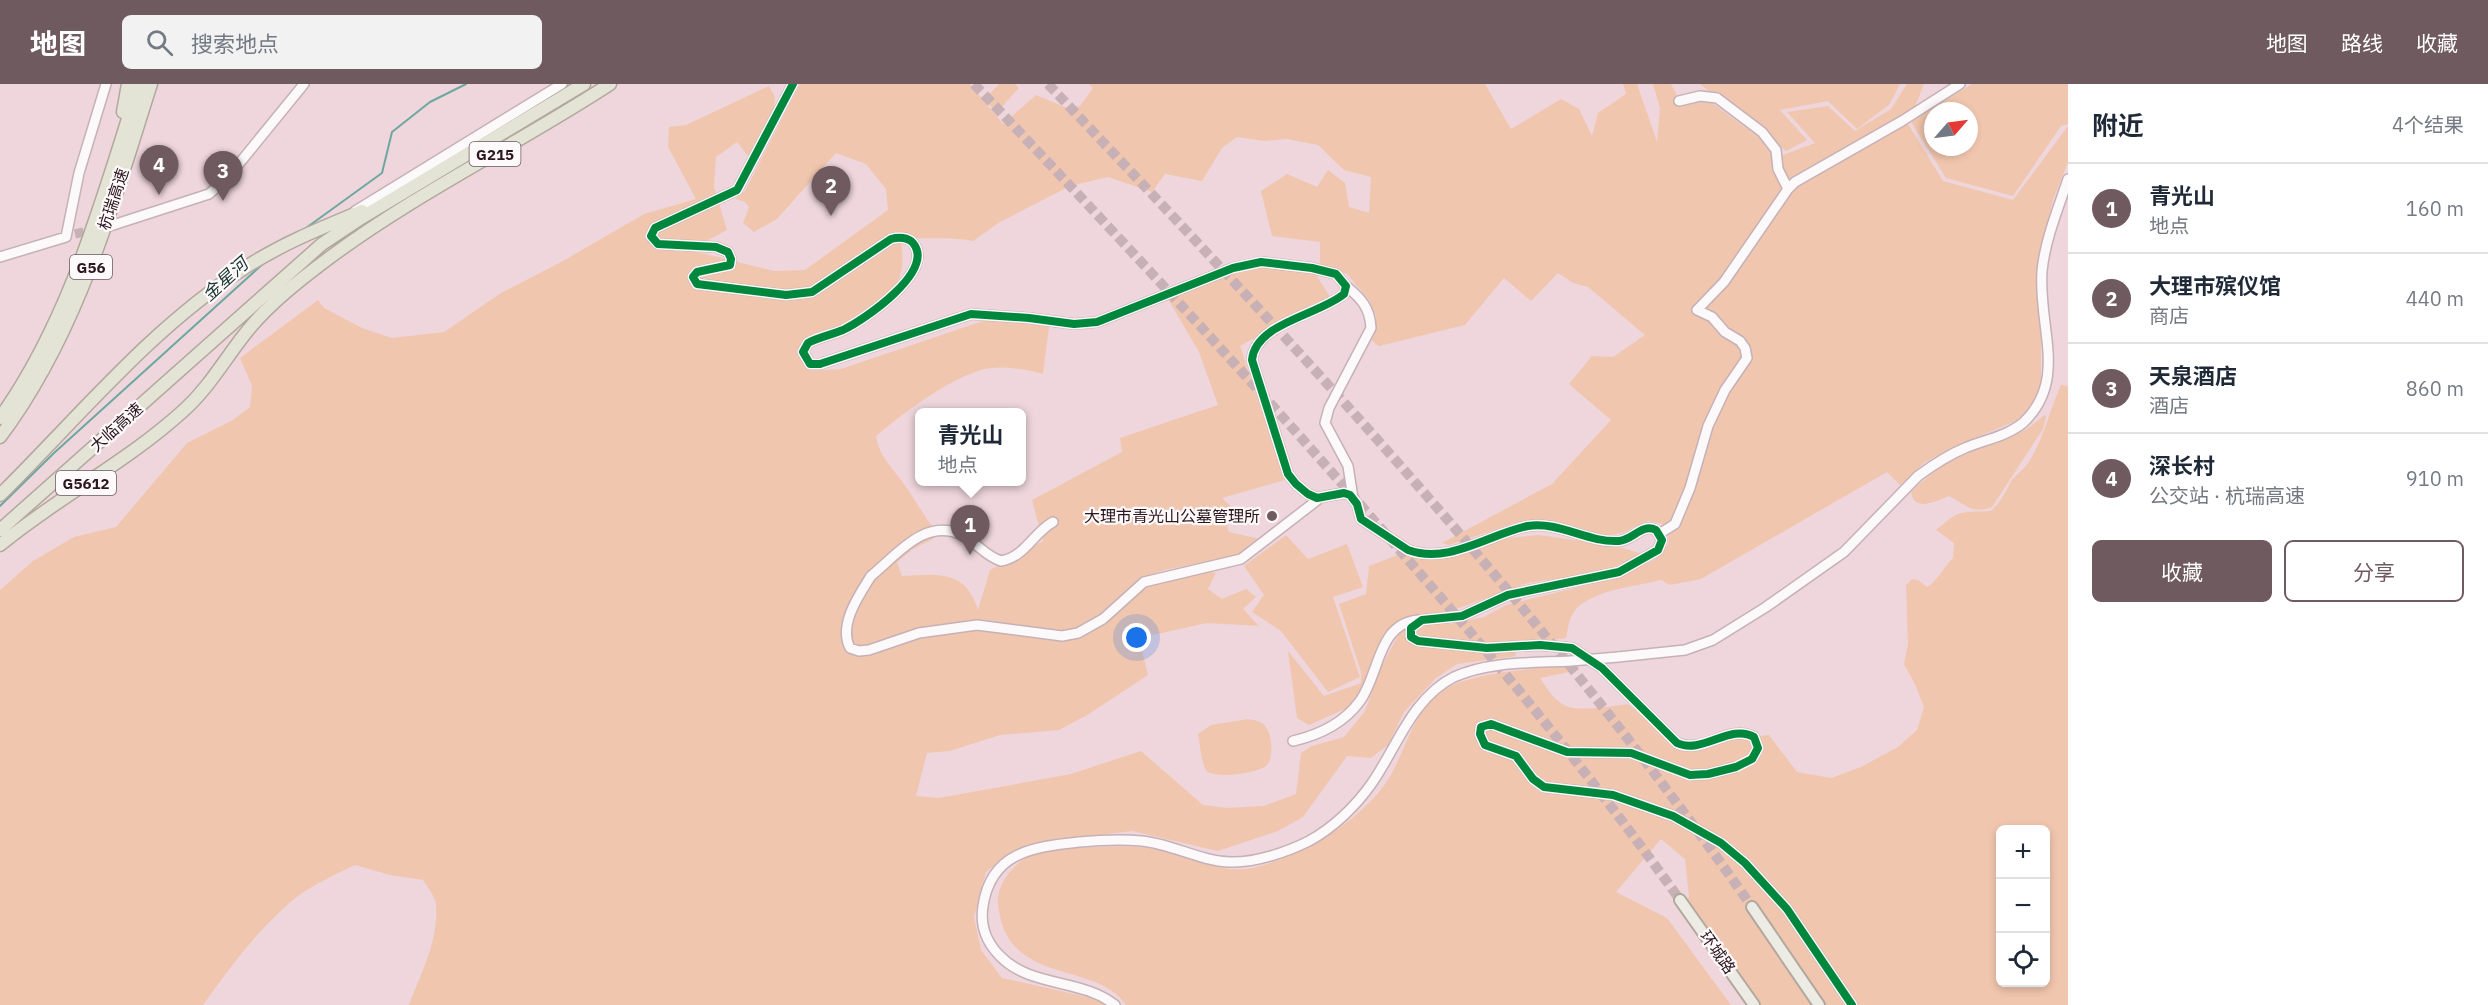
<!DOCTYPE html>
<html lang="zh">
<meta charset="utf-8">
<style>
:root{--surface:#fff;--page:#f2f2f3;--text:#1f2937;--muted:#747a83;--line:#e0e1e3;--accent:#6f5a60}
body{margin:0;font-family:"IBM Plex Sans","Noto Sans SC",sans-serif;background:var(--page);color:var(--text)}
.controls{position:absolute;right:18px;bottom:18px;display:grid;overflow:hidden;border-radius:9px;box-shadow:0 3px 9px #0003}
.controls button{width:54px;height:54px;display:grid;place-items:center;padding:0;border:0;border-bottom:2px solid var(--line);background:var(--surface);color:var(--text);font:30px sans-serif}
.compass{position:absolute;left:1924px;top:18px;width:54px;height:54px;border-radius:50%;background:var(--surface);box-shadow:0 3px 9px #0003;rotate:62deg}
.you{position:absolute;left:1137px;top:554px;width:21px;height:21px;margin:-15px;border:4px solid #fff;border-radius:50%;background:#1a73e8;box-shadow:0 0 0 9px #1a73e833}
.badge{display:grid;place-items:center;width:39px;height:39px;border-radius:50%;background:var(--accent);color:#fff;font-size:20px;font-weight:700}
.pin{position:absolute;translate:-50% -50px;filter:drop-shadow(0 2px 3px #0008)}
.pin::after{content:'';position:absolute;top:32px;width:21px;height:18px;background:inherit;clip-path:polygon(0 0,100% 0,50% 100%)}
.popup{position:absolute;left:915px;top:324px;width:111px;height:78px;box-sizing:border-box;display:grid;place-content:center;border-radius:9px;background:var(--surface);filter:drop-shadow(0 2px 4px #0005);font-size:20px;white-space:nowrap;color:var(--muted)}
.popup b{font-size:22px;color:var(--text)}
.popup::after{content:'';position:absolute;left:50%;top:100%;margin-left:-12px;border:12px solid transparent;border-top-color:var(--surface)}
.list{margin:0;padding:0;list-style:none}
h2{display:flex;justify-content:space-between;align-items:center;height:78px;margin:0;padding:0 24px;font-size:26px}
h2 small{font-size:20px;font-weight:400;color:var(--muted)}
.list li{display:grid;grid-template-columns:39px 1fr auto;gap:18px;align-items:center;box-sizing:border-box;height:90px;padding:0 24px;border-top:2px solid var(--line)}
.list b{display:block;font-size:22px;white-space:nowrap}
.list p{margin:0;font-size:20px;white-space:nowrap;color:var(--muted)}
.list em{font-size:20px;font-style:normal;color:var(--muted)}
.actions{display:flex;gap:12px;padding:18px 24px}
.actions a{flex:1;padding:14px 0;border:2px solid var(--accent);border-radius:9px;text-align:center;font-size:21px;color:var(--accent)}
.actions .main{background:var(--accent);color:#fff}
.icon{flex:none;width:33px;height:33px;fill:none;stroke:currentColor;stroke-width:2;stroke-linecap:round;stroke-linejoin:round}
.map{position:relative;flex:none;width:2068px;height:921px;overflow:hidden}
header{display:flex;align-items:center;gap:36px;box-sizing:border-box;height:84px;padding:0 30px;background:var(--accent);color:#fff}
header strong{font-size:28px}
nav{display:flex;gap:33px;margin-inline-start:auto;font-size:21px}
.search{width:420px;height:54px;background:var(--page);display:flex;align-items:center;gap:15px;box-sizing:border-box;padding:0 21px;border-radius:9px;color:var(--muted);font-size:22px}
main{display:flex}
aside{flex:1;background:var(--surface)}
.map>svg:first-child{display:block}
.green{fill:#f1c6ae;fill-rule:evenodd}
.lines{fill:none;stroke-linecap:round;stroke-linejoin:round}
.stream{stroke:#6da8a0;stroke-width:2}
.minor-tunnel{stroke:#c7b0b6;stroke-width:9;stroke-dasharray:9 4.5;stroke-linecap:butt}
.major-tunnel{stroke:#c7b0b6;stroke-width:10;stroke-dasharray:10 5;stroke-linecap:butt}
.minor-casing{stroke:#c5b1b7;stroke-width:12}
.major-casing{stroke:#b2a89e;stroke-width:14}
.highway-casing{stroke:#b2a89e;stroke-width:15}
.minor{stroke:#fcf9fa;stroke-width:9}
.major{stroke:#ecebe4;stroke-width:10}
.highway{stroke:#e3e3d6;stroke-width:12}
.minor-bridge-casing{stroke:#c5b1b7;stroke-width:12;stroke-linecap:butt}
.minor-bridge{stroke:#fcf9fa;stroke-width:9}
.cycleway-casing{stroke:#fef9fa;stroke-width:11}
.cycleway{stroke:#00873e;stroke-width:8}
.poi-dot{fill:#6f5a60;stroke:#fef9fa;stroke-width:2}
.labels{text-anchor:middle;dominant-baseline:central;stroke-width:4.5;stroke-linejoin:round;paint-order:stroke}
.shield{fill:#fef9fa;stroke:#6a5b5f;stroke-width:1.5}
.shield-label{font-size:15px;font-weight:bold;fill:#2b171d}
.street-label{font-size:16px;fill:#2b171d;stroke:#fef9fa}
.poi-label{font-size:16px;fill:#2b171d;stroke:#fef9fa;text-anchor:end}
.water-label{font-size:18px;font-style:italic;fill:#1a3732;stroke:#fef9fa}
</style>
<header>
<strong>地图</strong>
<div class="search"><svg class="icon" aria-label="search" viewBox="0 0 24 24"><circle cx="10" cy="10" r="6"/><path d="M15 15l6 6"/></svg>搜索地点</div>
<nav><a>地图</a><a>路线</a><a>收藏</a></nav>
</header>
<main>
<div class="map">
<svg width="2068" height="921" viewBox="0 0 2068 921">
<rect width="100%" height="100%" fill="#eed6dc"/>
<path class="green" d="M800,0H970L1003,40L1036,11L1067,24L1080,22L1093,4L1089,0H1485L1511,45L1561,15L1579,25L1592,52L1598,29L1626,10L1623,0H1637L1657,58L1660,24L1653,0H1671L1682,21L1696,18L1712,19L1783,71L1815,59L1787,28L1828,22L1855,47L1891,25L1907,0H1924L1908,40L1943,97L2013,116L2068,42V78L2053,116L2037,183L2041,244V303L2037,319L2016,337L1951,364L1924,379L1900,401L1887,388L1701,495L1670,501L1661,496C1637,502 1595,506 1577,524C1569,532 1568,544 1566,554L1513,561L1516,572L1457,580L1436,594L1404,628L1388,661L1371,674L1347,672L1303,733L1278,747L1218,767L1132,747L1057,756L1015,766L986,788L974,833L981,866L1002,894L1101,916L1104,921H409C421,889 439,856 436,821C435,812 428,804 423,796L390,791L355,781C336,790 315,800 298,812C260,842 231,882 203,921H0V506L33,477L74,453L116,443L187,359L233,336L250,323L252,302L240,274L318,216L324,224L362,244L392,254L444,248L501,209L563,177L644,130L696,115L668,63L669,43L686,41L769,2L775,13L774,26L748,72L737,58L716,73L714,103L727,146L689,166L774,187L805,186L888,126L886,105L866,80L836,69L777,135L754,148L743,139L749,123L745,118L735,115L745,107ZM1237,53L1264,57L1287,55L1318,61L1344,86L1371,93L1369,129L1349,123L1345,99L1328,86L1317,103L1287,90L1261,107L1272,152L1320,158V180L1347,190L1369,216L1376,232L1372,257L1379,262L1465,241L1504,194L1531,217L1558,189L1573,199L1588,203L1645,251L1613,273L1592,272L1569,300L1611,336L1552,400L1442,459L1449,461L1518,438L1562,439L1604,452L1622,449L1648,437L1663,440L1669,451L1668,460L1656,475L1616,494L1506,521L1484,533L1449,540L1456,525L1528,499L1603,488L1643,470L1611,461L1539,451L1497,455L1437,476L1403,469L1369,482L1366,510L1339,520L1361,588V599L1324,612L1288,567L1297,634L1309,641L1347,624L1366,600L1386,550H1399L1380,585L1365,627L1344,653L1312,662L1301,669L1296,710L1264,722L1227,724L1203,721L1141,667L1071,690L939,714L916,712L927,669L950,667L1000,651L1059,646L1089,630L1148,591L1139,554L1207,539L1259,542L1243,525L1256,513L1246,505L1222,515L1208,505L1216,489L1199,486L1155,495L1102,537L1077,550L1110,529L1147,492L1164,486L1239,471L1260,455L1229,448L1227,442L1237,428L1222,414L1285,396L1240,262L1330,213L1315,189L1264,181L1218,194L1168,215L1199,268L1218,321L1120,354L1122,368L1032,416L1043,457L990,486L978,526C966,485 936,490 902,492L897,478L913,465L933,455L936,447C924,432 915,416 904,400C893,384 879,373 876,352C902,330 946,297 978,287C999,280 1022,285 1043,290L1049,243L1017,237H983L841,285L823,286L807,281L805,258C835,247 882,230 897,199C905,184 902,168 901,153C925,156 949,152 973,157L1000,138L1070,102L1108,93L1152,108L1165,90L1202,97L1222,64ZM980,536L981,535L1051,549L983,547Z
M999,0H1015L1019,4L997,28L984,16Z
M1700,0H1900L1889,21L1857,45L1828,17L1780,26L1807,56L1786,67Z
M1972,0H2068V40L2061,42L2013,112L1946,94L1911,38ZM1933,27H1969V63H1933Z
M2061,301L2068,302V921H1758L1682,818L1689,813L1685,775L1661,755L1616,808L1667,834L1731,921H1126C1100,880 1021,899 1002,840C1000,831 997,822 998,813C1001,793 1020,774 1038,767C1051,763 1066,764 1079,764C1109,762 1139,760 1169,768C1196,775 1224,790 1252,784C1301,773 1363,736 1389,694C1405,668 1414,626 1440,608C1472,586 1541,585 1581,580L1574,587L1540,594C1547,605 1554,616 1566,622C1580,628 1613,622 1628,620L1683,666H1699L1735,654L1769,651L1797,688L1831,694L1861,683L1898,663L1917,646L1924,623L1914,598L1904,580L1908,560L1906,501L1912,495L1918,496L1927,503C1937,497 1944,483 1953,474L1954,459L1936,446C1962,424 1959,429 1991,427C2000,419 2006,407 2012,396C2017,390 2024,385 2028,379C2044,355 2049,327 2061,301ZM2000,746H2046V898H2000Z
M2044,331L2046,332L2043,345L1992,423C1970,431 1965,419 1949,412C1936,417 1914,429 1911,408C1926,394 1942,380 1960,372C1990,359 2020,355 2044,331Z
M1286,451L1308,475L1347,460L1363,503L1333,513L1360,593L1328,608L1281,547L1252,528L1264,511L1244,482Z
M1248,635C1254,636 1261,637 1265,642C1272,649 1274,673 1267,681C1260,689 1212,696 1206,686C1201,677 1200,660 1198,650L1211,641Z"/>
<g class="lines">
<path class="stream" d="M306,144L382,89L392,48L430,18L466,0
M0,422L54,369L265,178"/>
<path class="minor-tunnel" d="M75,150L96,145"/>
<path class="major-tunnel" d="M974,0C1122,156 1269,314 1409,477C1504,586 1596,698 1680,816
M1048,0C1295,261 1546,528 1752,823"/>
<defs>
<path id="minor" d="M793,0L737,106L655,144L651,152L658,160L716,163L728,168L731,175L730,181L697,188L693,193L697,200L786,211L812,208L891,155C898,153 908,153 913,159C936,187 864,236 843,246C831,251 819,253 808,259L803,268L810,280H820L971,230L1029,234L1074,240L1097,238L1233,184L1261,178L1312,184L1336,190L1346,202L1344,210C1319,231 1255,239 1252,276L1288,390L1296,400L1308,410L1317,414L1344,409L1350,411L1357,420L1361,435L1408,466C1449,481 1489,450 1528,442C1559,437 1588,459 1619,457C1633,456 1642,439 1656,446L1662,456L1658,466L1619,488L1508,511L1462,532L1422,536L1411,544V553L1418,557L1487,564L1540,561L1572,564L1602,584L1677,659C1702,671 1730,639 1754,653L1758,664L1752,675L1736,683L1708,690L1690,691L1631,669L1567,668L1491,640L1481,643L1480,650L1485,661L1516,672L1533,695L1544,703L1613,711L1673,732L1721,759L1745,779L1787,825L1852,921
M1679,17L1700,12L1717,14L1762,48L1776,66L1778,85L1788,105
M355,127L562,0
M110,142L209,110L229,92L304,0
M0,173L66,153L79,89L106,0
M1346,202C1361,214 1370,224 1371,244L1329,324L1325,339L1348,382L1353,414
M1053,438C1033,449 1025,473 1001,477C985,472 976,458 962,451C925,433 897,471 871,492C859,511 838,541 850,564L859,567L869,566L919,549L977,541L1062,552L1078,549L1103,535L1144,498L1241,475L1320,414
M1659,450L1675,440L1690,404L1708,342L1725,306L1747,274L1745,264L1740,257L1725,248L1712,233L1697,226L1724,198L1788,105L1795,98L1902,37L1960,0
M1618,573L1685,566L1713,556L1766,523L1844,468L1918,392C1933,381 1948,371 1965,364C1984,356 2008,352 2024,338C2068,295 2038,244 2042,187C2045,156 2058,125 2068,95
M1293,657C1319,651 1344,639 1360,617C1380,590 1377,539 1419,536
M1115,921C1081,894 1031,904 1000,872C986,858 980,841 983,822C991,768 1033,763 1079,758C1100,756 1121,755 1142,757C1172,760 1200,777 1230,778C1255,779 1287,768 1309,757C1333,744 1356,722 1372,699C1397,663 1412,614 1454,593C1489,577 1533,579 1571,577"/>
<path id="major" d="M1680,816L1754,921
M1752,823L1819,921"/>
<path id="highway" d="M123,28L128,0
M0,334C71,234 102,115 139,0
M0,353C78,249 112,122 151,0
M0,411C79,333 149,246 243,185C281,160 321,144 362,127
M0,446L322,160L361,134L584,0
M0,461C58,413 127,378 183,327C209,304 226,273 248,246C270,219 301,195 329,174C418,108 518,60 610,0"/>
</defs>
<use href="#minor" class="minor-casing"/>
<use href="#major" class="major-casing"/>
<use href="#highway" class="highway-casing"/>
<use href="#minor" class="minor"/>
<use href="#major" class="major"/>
<use href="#highway" class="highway"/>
<defs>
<path id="minor-bridge" d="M1571,577L1618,573"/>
</defs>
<use href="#minor-bridge" class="minor-bridge-casing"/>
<use href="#minor-bridge" class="minor-bridge"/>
<defs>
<path id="cycleway" d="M793,0L737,106L655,144L651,152L658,160L716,163L728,168L731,175L730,181L697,188L693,193L697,200L786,211L812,208L891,155C898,153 908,153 913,159C936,187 864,236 843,246C831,251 819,253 808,259L803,268L810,280H820L971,230L1029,234L1074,240L1097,238L1233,184L1261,178L1312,184L1336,190L1346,202L1344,210C1319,231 1255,239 1252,276L1288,390L1296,400L1308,410L1317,414L1344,409L1350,411L1357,420L1361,435L1408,466C1449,481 1489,450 1528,442C1559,437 1588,459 1619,457C1633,456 1642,439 1656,446L1662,456L1658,466L1619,488L1508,511L1462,532L1422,536L1411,544V553L1418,557L1487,564L1540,561L1572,564L1602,584L1677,659C1702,671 1730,639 1754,653L1758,664L1752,675L1736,683L1708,690L1690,691L1631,669L1567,668L1491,640L1481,643L1480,650L1485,661L1516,672L1533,695L1544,703L1613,711L1673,732L1721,759L1745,779L1787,825L1852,921"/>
</defs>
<use href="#cycleway" class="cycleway-casing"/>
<use href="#cycleway" class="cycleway"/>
</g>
<circle class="poi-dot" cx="1272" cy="432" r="6"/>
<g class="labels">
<g class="shield">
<rect x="469.5" y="58" width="51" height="24" rx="4.5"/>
<rect x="70" y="171" width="42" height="24" rx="4.5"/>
<rect x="56" y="387" width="60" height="24" rx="4.5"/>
</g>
<g class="shield-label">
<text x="495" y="70">G215</text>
<text x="91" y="183">G56</text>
<text x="86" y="399">G5612</text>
</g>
<g class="street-label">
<text transform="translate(113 115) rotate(-72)">杭瑞高速</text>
<text transform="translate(116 343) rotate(-42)">大临高速</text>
<text transform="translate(1718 868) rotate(55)">环城路</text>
</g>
<g class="poi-label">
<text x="1260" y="432">大理市青光山公墓管理所</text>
</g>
<g class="water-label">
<text transform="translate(225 195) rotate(-42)">金星河</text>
</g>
</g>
</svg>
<div class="controls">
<button>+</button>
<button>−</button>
<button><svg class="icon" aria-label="locate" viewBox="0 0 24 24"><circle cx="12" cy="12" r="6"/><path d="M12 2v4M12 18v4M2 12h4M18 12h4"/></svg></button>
</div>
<svg class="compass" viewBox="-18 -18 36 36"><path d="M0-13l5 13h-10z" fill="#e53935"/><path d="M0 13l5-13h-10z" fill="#747a83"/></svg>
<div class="you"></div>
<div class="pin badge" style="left:970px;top:471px">1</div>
<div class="popup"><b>青光山</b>地点</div>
<div class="pin badge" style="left:831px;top:132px">2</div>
<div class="pin badge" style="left:223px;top:117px">3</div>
<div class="pin badge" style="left:159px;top:111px">4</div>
</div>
<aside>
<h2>附近<small>4个结果</small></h2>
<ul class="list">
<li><span class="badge">1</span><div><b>青光山</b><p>地点</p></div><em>160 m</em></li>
<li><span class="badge">2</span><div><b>大理市殡仪馆</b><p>商店</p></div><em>440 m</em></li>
<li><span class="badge">3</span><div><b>天泉酒店</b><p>酒店</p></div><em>860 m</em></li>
<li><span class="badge">4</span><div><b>深长村</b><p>公交站 · 杭瑞高速</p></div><em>910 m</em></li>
</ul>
<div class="actions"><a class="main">收藏</a><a>分享</a></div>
</aside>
</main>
